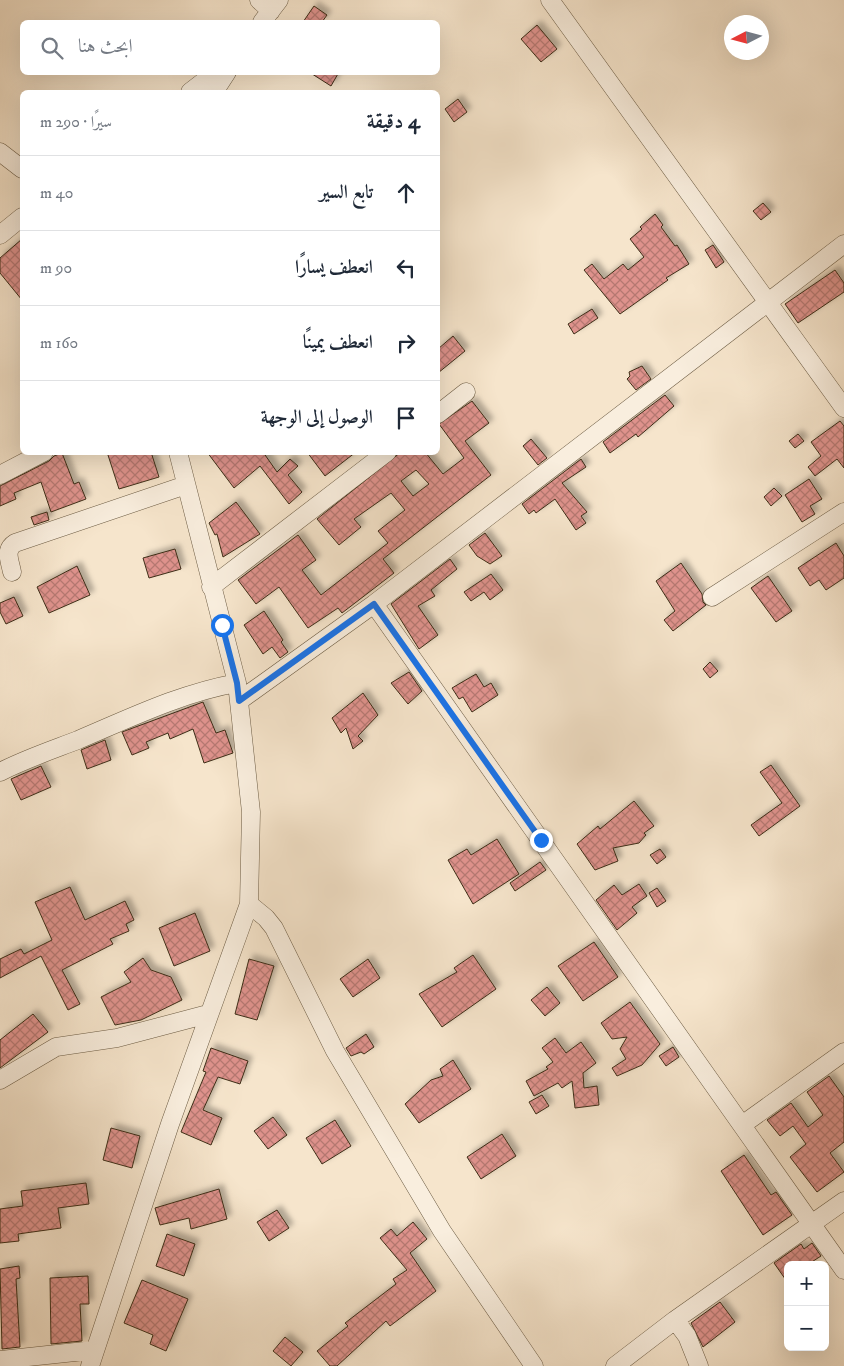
<!DOCTYPE html>
<html lang="ar">
<meta charset="utf-8">
<style>
:root{--surface:#fff;--page:#f6f6f7;--text:#1f2937;--muted:#747a83;--line:#e0e1e3}
body{margin:0;font-family:"IM FELL DW Pica",Amiri,serif;background:var(--page);color:var(--text);direction:rtl}
.controls{position:absolute;right:15px;bottom:15px;display:grid;overflow:hidden;border-radius:8px;box-shadow:0 5px 20px #0002}
.controls button{width:45px;height:45px;display:grid;place-items:center;padding:0;border:0;border-bottom:1px solid var(--line);background:var(--surface);color:var(--text);font:25px sans-serif}
.compass{position:absolute;left:724px;top:15px;width:45px;height:45px;border-radius:50%;background:var(--surface);box-shadow:0 5px 20px #0002;rotate:264deg}
.stop{position:absolute;width:15px;height:15px;margin:-11px;border:4px solid #1a73e8;border-radius:50%;background:#fff}
.stop.end{background:#1a73e8;border-color:#fff;box-shadow:0 1px 5px #0008}
.list{margin:0;padding:0;list-style:none}
h2{display:flex;justify-content:space-between;align-items:center;height:65px;margin:0;padding:0 20px;font-size:21px}
h2 small{font-size:16px;font-weight:400;color:var(--muted)}
.list li{display:grid;grid-template-columns:32px 1fr auto;gap:15px;align-items:center;box-sizing:border-box;height:75px;padding:0 20px;border-top:1px solid var(--line)}
.list b{display:block;font-size:19px;white-space:nowrap}
.list em{font-size:16px;font-style:normal;color:var(--muted)}
.icon{flex:none;width:28px;height:28px;fill:none;stroke:currentColor;stroke-width:2;stroke-linecap:round;stroke-linejoin:round}
.map{position:relative;flex:none;width:844px;height:1366px;overflow:hidden;direction:ltr}
.search{position:absolute;background:var(--surface);box-shadow:0 5px 20px #0002;left:20px;top:20px;width:420px;height:55px;display:flex;align-items:center;gap:12px;box-sizing:border-box;padding:0 18px;border-radius:8px;color:var(--muted);font-size:19px}
.panel{position:absolute;background:var(--surface);box-shadow:0 5px 20px #0002;left:20px;top:90px;width:420px;height:365px;border-radius:8px;direction:rtl}
.map>svg:first-child{display:block}
.building{fill:url(#building-cross-hatch);stroke:#3e2e17;fill-rule:evenodd;filter:url(#shadow)}
.lines{fill:none;stroke-linecap:round;stroke-linejoin:round}
.minor-casing{stroke:#6c5c44;stroke-width:19}
.minor{stroke:#f9eede;stroke-width:18}
.route{stroke:#1a73e8;stroke-width:6}
</style>
<div class="map">
<svg width="844" height="1366" viewBox="0 0 844 1366">
<defs>
<pattern id="building-cross-hatch" width="8" height="8" patternUnits="userSpaceOnUse" patternTransform="scale(1.25)"><rect width="8" height="8" fill="#de928c"/><path d="M0 0l8 8M0 8l8-8" fill="none" stroke="#b57871"/></pattern>
<filter id="shadow"><feDropShadow dx="4.5" dy="-4.5" stdDeviation="2.5" flood-color="#0004"/></filter>
</defs>
<rect width="100%" height="100%" fill="#f6e5cc"/>
<filter id="stains"><feTurbulence type="fractalNoise" baseFrequency=".004" numOctaves="4"/><feColorMatrix values="0 0 0 0 .2 0 0 0 0 .09 0 0 0 0 .02 0 0 0 .5 -.17"/></filter>
<radialGradient id="worn" r=".72"><stop offset=".6" stop-color="#630" stop-opacity="0"/><stop offset="1" stop-color="#630" stop-opacity=".3"/></radialGradient>
<path class="building" d="M314,6L327,15L322,22H303Z
M537,25L557,49L541,62L521,39Z
M309,72H339L331,86Z
M458,99L467,112L454,122L445,109Z
M763,203L771,212L761,220L753,211Z
M655,214L663,225L661,227L675,246L677,245L689,264L666,278L668,280L620,314L584,270L592,264L604,279L623,264L628,270L644,257L630,239L642,229L640,227Z
M22,239V300L0,273V258Z
M713,245L724,262L716,268L705,250Z
M835,270L844,283V292L798,323L785,304Z
M592,309L598,318L574,334L568,324Z
M453,336L465,351L438,373V349Z
M642,366L651,379L636,390L627,379L630,376L629,372Z
M665,395L674,406L638,437L636,434L610,453L603,442Z
M472,401L489,423L465,441L491,475L383,559L394,573L342,613L338,608L308,628L279,587L256,604L238,580L298,535L316,560L302,570L321,595L388,543L378,531L405,510L391,493L354,519L361,527L339,545L317,519L401,452H425L443,474L464,458L439,424ZM416,470L429,484L413,496L401,481Z
M840,421L844,426V468L837,459L815,476L808,467L821,456L811,442Z
M798,434L804,441L795,448L789,441Z
M531,439L547,458L538,465L523,446Z
M107,452H151L159,477L119,489Z
M207,452H263L277,472L290,459L298,466L288,475L302,492L289,504L260,466L234,488Z
M307,452H356L325,476Z
M62,453L74,484L79,482L86,499L51,512L41,482L14,493L16,499L0,506V486L49,461L54,456Z
M581,459L586,467L562,483L587,512L581,516L586,523L576,530L555,499L536,513L534,510L529,514L522,504Z
M809,479L822,499L810,506L815,514L802,522L785,495Z
M774,488L782,496L771,506L764,497Z
M236,502L260,534L223,557L217,534L215,535L209,523Z
M47,512L49,520L34,525L31,517Z
M485,533L502,556L490,564L477,556L469,545Z
M836,543L844,556V578L826,590L819,580L810,586L798,568Z
M175,549L181,569L149,578L143,558Z
M450,559L457,569L431,590L435,596L418,606L438,635L419,649L391,604Z
M681,563L702,594L703,602L706,605L673,631L664,620L675,611L656,581Z
M77,566L90,595L49,613L37,587Z
M491,574L503,590L490,600L484,592L471,601L464,592Z
M768,576L792,611L776,622L751,588Z
M14,597L23,616L6,624L0,612V603Z
M264,611L283,640L281,642L288,652L280,658L272,647L263,654L244,625Z
M710,662L718,671L710,678L703,669Z
M409,672L422,691L408,704L391,683Z
M476,674L484,687L491,683L498,695L472,712L463,697L459,699L452,688Z
M363,693L378,715L358,736L363,741L353,749L346,728L341,733L332,718Z
M203,702L216,733L225,730L233,753L204,763L193,729L170,739L168,733L146,742L149,748L132,755L122,732Z
M105,740L111,760L87,769L81,750Z
M771,765L800,806L759,836L751,825L782,803L760,772Z
M41,766L51,787L21,800L11,779Z
M634,801L654,826L644,833L646,835L639,843L613,848L618,861L595,870L577,844L598,826L600,829Z
M497,839L519,874L473,904L448,860L467,849L471,855Z
M660,849L666,857L657,864L650,855Z
M540,862L546,870L515,891L510,883Z
M639,884L647,896L632,907L637,913L617,930L596,900L614,885L622,895Z
M70,887L85,920L125,901L134,920L126,924L129,931L110,939L113,944L62,970L80,1004L68,1010L41,956L0,978V959L21,949L24,954L52,940L35,902Z
M657,888L666,901L657,907L649,893Z
M195,913L210,951L174,966L159,928Z
M594,942L618,977L583,1001L558,966Z
M473,955L496,989L442,1027L419,994L457,972L454,968Z
M143,958L151,970L171,977L182,1000L141,1020L115,1025L101,997L131,982L124,972Z
M249,959L274,966L257,1020L235,1014Z
M368,959L380,978L353,997L340,979Z
M547,987L560,1003L545,1016L531,1000Z
M630,1002L660,1044L642,1065L617,1076L612,1068L626,1059L620,1049L627,1037L612,1039L601,1023Z
M33,1014L48,1032L0,1068V1040Z
M366,1034L374,1047L364,1054L361,1052L351,1056L346,1048Z
M555,1038L566,1053L581,1042L596,1063L583,1073L584,1088L597,1086L599,1105L575,1108L572,1081L562,1088L558,1083L534,1096L526,1081L548,1069L546,1067L553,1062L542,1048Z
M673,1047L679,1057L666,1066L659,1056Z
M211,1048L248,1061L240,1084L218,1077L203,1110L222,1118L211,1145L181,1132L206,1072L203,1071Z
M453,1060L471,1089L419,1123L405,1104L431,1080L443,1076L440,1069Z
M829,1076L844,1097V1142L830,1153L844,1172L817,1192L790,1157L806,1144L793,1126L780,1136L767,1120L791,1103L808,1127L823,1115L807,1092Z
M542,1095L549,1106L536,1114L529,1102Z
M273,1117L287,1135L268,1149L254,1131Z
M335,1120L351,1146L322,1164L306,1138Z
M111,1128L140,1136L132,1168L103,1160Z
M502,1134L516,1156L481,1179L467,1157Z
M744,1155L771,1195L776,1192L792,1215L763,1235L721,1171Z
M86,1183L89,1204L58,1208L61,1228L18,1234L19,1241L0,1243V1209L23,1206L21,1191Z
M219,1189L227,1219L191,1229L189,1218L160,1225L155,1208Z
M277,1210L289,1228L269,1241L257,1222Z
M413,1222L427,1239L410,1253L436,1291L390,1326L386,1321L337,1366H330L317,1351L348,1326L345,1323L396,1284L393,1279L407,1270L380,1238L391,1229L397,1236Z
M167,1234L195,1244L184,1276L156,1266Z
M812,1243L821,1256L807,1265H788V1283L774,1263L801,1244L804,1249Z
M19,1266L20,1278L16,1279L20,1347L2,1349L0,1269Z
M88,1276L89,1304H80L82,1341L51,1344L50,1278Z
M142,1280L188,1299L166,1351L150,1344L153,1335L124,1323Z
M720,1302L735,1322L703,1347L691,1323Z
M285,1337L303,1352L291,1366L273,1351Z"/>
<g class="lines">
<defs>
<path id="minor" d="M259,0L271,11
M550,0L844,408
M262,22L279,0
M190,92L216,72
M214,92L227,72
M0,152L22,169
M0,235L22,217
M438,414L466,392
M0,475L44,452
M12,572C10,561 4,550 15,543L186,485
M211,587L387,452
M712,597L844,512
M374,604L844,1270
M239,701L374,604L844,244
M0,772C25,759 52,750 78,740C130,718 181,693 237,683
M249,904L266,918L274,928L335,1051L442,1231L534,1366
M0,1080L56,1047L117,1038L208,1014
M742,1125L844,1052
M675,1320L687,1336L699,1366
M0,1360L94,1350
M90,1366L170,1124L249,904L251,812L237,683L178,452
M615,1366L675,1320L844,1201"/>
</defs>
<use href="#minor" class="minor-casing"/>
<use href="#minor" class="minor"/>
</g>
<g class="lines">
<path class="route" d="M222,625L237,683L239,701L374,604L541,840"/>
</g>
<rect width="100%" height="100%" filter="url(#stains)"/>
<rect width="100%" height="100%" fill="url(#worn)"/>
</svg>
<div class="controls">
<button>+</button>
<button>−</button>
</div>
<svg class="compass" viewBox="-18 -18 36 36"><path d="M0-13l5 13h-10z" fill="#e53935"/><path d="M0 13l5-13h-10z" fill="#747a83"/></svg>
<div class="stop" style="left:222px;top:625px"></div>
<div class="stop end" style="left:541px;top:840px"></div>
<div class="search"><svg class="icon" aria-label="search" viewBox="0 0 24 24"><circle cx="10" cy="10" r="6"/><path d="M15 15l6 6"/></svg>ابحث هنا</div>
<section class="panel">
<h2>4 دقيقة<small>سيرًا · 290 m</small></h2>
<ul class="list">
<li><svg class="icon" aria-label="ahead" viewBox="0 0 24 24"><path d="M12 20V5M6 11l6-6 6 6"/></svg><div><b>تابع السير</b></div><em>40 m</em></li>
<li><svg class="icon" aria-label="left" viewBox="0 0 24 24"><path d="M17 20v-9H6M10 6l-5 5 5 5"/></svg><div><b>انعطف يسارًا</b></div><em>90 m</em></li>
<li><svg class="icon" aria-label="right" viewBox="0 0 24 24"><path d="M7 20v-9h11M14 6l5 5-5 5"/></svg><div><b>انعطف يمينًا</b></div><em>160 m</em></li>
<li><svg class="icon" aria-label="arrive" viewBox="0 0 24 24"><path d="M6 21V4h12l-3 4 3 4H6"/></svg><div><b>الوصول إلى الوجهة</b></div></li>
</ul>
</section>
</div>
